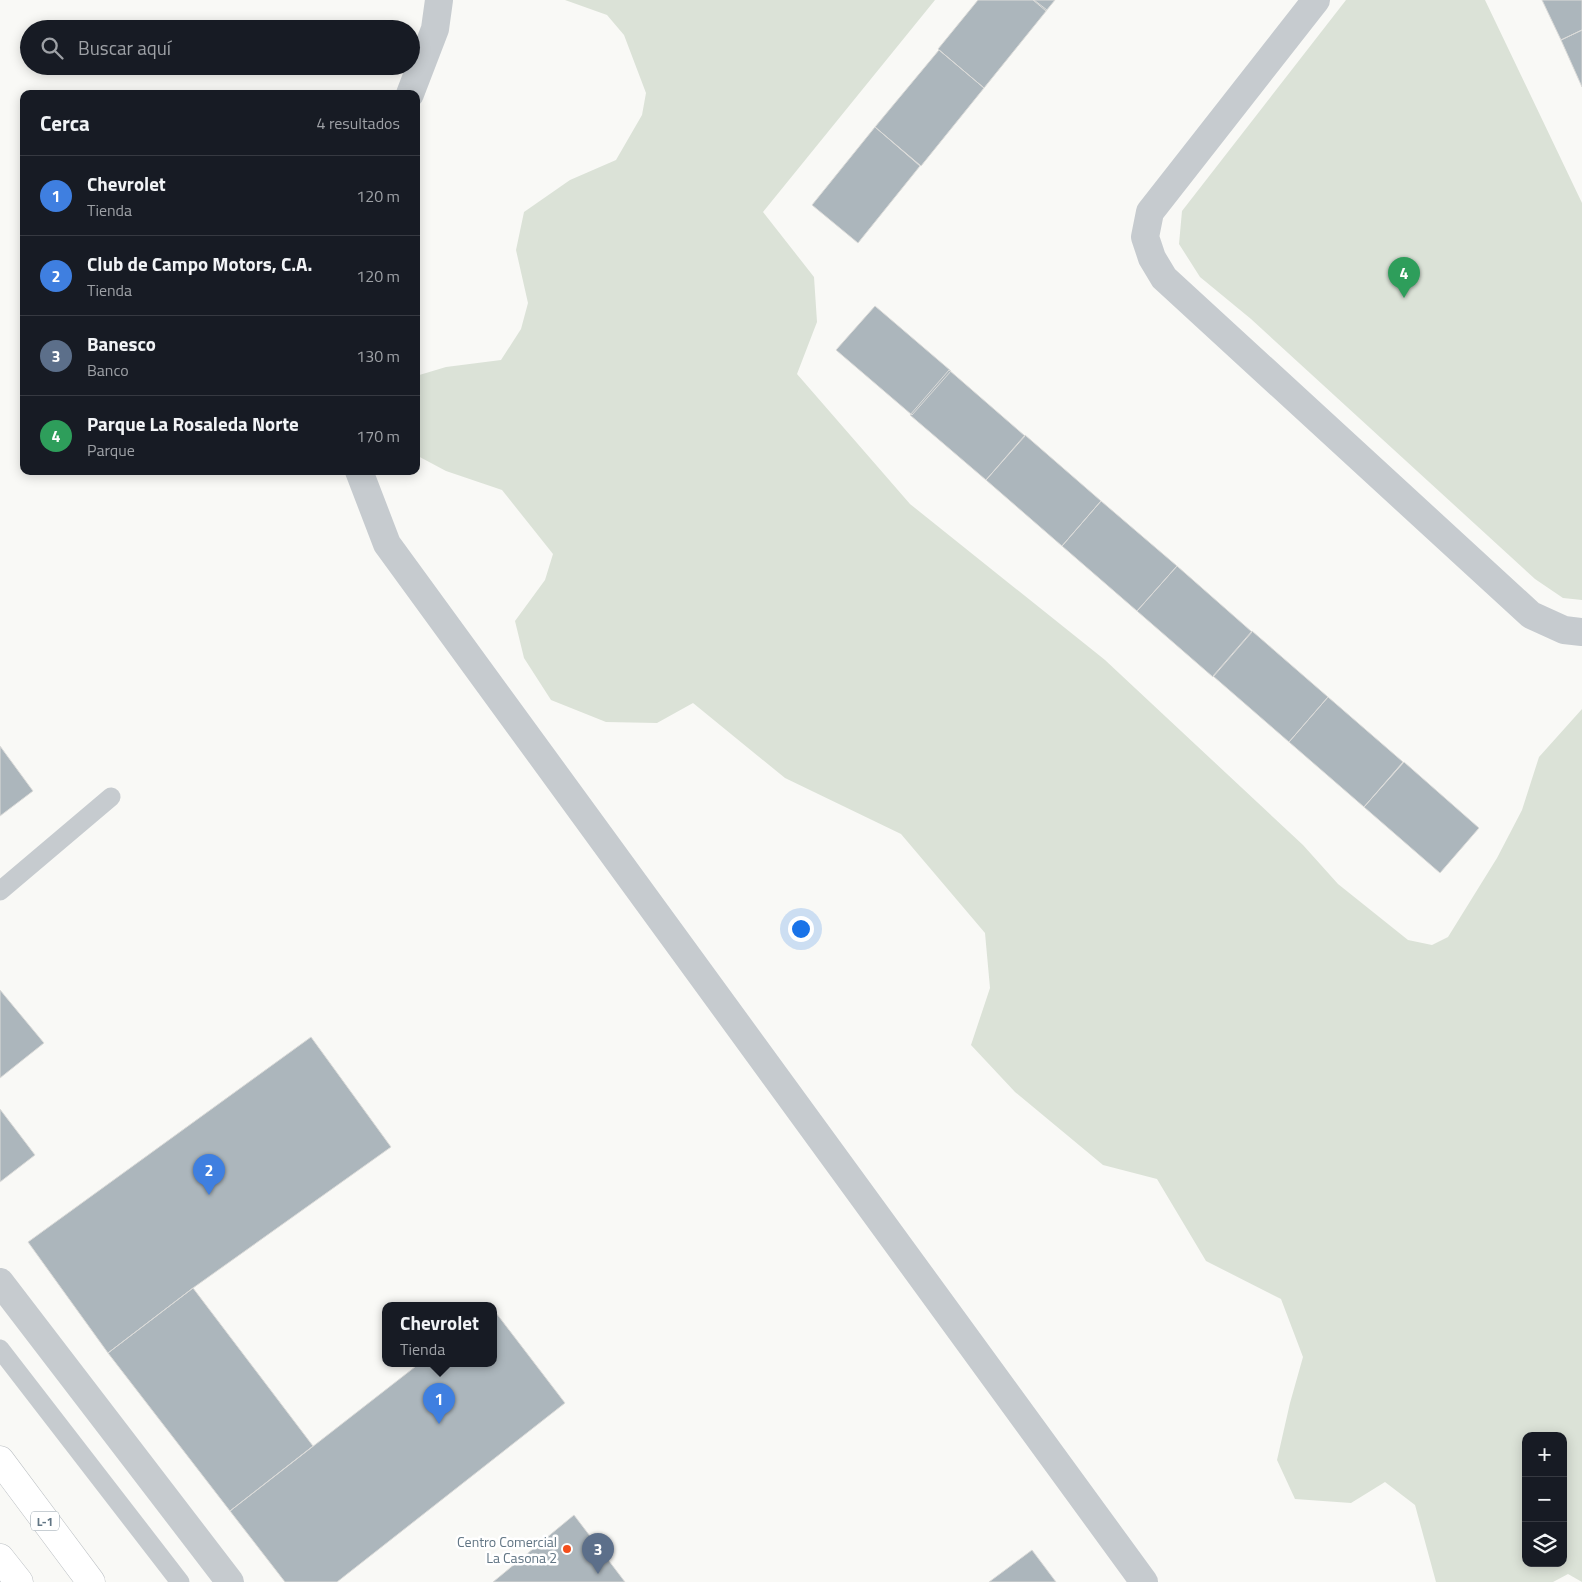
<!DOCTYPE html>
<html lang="es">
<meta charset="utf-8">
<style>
:root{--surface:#171b24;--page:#20242c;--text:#f1f3f6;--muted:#9ea1a6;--line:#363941;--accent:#1a73e8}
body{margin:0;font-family:"Titillium Web",sans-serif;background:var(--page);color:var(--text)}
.controls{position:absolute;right:15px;bottom:15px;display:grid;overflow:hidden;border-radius:10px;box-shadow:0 2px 12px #0003}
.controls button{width:45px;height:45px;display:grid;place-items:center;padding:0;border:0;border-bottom:1px solid var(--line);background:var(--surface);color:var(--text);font:25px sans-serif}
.you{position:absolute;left:800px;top:928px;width:18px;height:18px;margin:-12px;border:4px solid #fff;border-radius:50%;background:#1a73e8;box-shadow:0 0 0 8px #1a73e833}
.badge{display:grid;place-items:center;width:32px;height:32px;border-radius:50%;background:var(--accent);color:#fff;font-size:16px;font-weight:700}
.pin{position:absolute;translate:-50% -41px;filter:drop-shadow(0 1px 2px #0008)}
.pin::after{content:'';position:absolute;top:26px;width:18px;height:15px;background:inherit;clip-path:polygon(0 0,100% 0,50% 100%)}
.popup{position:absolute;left:382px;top:1302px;width:115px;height:65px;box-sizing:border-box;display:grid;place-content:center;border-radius:10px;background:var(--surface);filter:drop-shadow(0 1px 4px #0005);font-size:16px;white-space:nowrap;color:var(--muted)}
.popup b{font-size:19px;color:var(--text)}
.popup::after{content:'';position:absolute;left:50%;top:100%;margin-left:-10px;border:10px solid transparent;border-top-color:var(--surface)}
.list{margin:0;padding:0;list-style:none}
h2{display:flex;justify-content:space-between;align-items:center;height:65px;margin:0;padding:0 20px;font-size:21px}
h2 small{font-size:16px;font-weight:400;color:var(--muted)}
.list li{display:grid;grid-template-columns:32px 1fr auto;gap:15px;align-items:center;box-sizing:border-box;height:80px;padding:0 20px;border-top:1px solid var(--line)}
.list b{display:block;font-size:19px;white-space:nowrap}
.list p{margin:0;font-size:16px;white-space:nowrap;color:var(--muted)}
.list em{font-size:16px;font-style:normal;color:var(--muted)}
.icon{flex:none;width:28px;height:28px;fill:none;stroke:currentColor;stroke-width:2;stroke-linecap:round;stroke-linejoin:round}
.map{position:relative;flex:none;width:1582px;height:1582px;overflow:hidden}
.search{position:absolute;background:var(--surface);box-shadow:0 2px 12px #0003;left:20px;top:20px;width:400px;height:55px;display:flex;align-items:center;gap:12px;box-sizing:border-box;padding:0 18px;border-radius:28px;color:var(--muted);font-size:19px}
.panel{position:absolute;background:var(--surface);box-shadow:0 2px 12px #0003;left:20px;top:90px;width:400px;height:385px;border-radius:10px}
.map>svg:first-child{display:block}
.green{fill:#dbe2d7;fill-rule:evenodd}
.building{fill:#acb6bc;stroke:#dbdbd9}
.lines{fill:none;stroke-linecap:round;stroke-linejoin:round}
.primary-casing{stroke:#bcc0c4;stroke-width:29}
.lane{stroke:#c6cbcf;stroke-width:19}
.street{stroke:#c6cbcf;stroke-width:28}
.primary{stroke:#fff;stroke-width:28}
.poi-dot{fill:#f34e1c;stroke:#fff;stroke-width:2}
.labels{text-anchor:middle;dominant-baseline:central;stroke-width:5;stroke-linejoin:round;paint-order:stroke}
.shield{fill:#fff;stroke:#909ea9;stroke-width:1}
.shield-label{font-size:12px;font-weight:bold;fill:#617584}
.poi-label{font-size:14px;fill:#617584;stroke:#fff;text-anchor:end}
</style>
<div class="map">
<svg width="1582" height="1582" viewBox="0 0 1582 1582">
<rect width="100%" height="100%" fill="#f9f9f6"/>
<path class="green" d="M565,0H935L763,212L814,277L817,322L797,374L910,504L1105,660L1303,845L1338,884L1408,940L1432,945L1448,937L1497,858L1522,810L1539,757L1582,709V1582L1568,1574L1553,1582H1436L1415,1505L1385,1482L1351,1503L1295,1499L1277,1460L1290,1403L1303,1357L1281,1299L1206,1261L1157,1179L1103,1165L1015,1092L971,1045L990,988L985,933L901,834L785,778L693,703L657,723L606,722L551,700L524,658L515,621L545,580L553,554L502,490L446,471L416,455V376L446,367L501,360L521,329L528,303L516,250L524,212L570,180L616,160L642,115L646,93L624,35L607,15ZM1526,1436H1563V1563H1526Z
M1346,0H1485L1582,203V600L1563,598L1535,579L1251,319L1200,277L1179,244L1182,211Z"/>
<path class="building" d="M978,0H1034L1047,10L984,88L938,49Z
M1033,0H1055L1046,11Z
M1542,0H1582V30L1561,40Z
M1582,30V87L1561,40Z
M939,50L984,88L921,166L875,127Z
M875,127L920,166L858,243L812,205Z
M875,306L951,371L912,415L836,350Z
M949,370L1025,436L986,480L910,415Z
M1025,435L1101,501L1062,546L986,480Z
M1101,501L1177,566L1137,611L1062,546Z
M1177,566L1252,632L1213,677L1137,611Z
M1252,631L1328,697L1289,742L1213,676Z
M1328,697L1403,762L1364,807L1289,742Z
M0,746L33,791L0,816Z
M1404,762L1479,828L1440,873L1364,807Z
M0,990L44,1043L0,1078Z
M311,1037L391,1147L193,1288L108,1353L28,1242Z
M0,1109L35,1155L0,1182Z
M193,1288L313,1446L230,1511L108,1353Z
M493,1309L565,1403L337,1582H285L230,1511L420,1363H493Z
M574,1515L625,1582H493Z
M1032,1550L1056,1582H989Z"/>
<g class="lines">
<defs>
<path id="primary" d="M0,1460L91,1582
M0,1558L19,1582"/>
</defs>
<use href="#primary" class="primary-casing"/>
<path class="lane" d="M0,891L111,797
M0,1349L180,1582"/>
<path class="street" d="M1316,0L1150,212L1145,237L1152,258L1164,278L1531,615L1564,630L1582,632
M410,94L435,29L439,0
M359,471L387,544L1144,1582
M0,1282L230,1582"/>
<use href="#primary" class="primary"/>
</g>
<circle class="poi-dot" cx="567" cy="1549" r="5"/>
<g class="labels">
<rect class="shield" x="31" y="1511.5" width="28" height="19" rx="4"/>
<g class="shield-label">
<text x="45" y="1521">L-1</text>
</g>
<g class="poi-label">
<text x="557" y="1541">Centro Comercial<tspan x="557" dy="16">La Casona 2</tspan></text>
</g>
</g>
</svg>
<div class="controls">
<button>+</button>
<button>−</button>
<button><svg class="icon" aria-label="layers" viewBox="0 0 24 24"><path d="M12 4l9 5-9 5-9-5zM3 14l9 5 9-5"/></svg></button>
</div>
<div class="you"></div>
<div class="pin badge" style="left:439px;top:1424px;background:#3f7fe0">1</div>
<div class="popup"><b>Chevrolet</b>Tienda</div>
<div class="pin badge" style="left:209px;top:1195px;background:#3f7fe0">2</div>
<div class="pin badge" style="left:598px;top:1574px;background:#5c6f8a">3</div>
<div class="pin badge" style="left:1404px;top:298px;background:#2e9e5b">4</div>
<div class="search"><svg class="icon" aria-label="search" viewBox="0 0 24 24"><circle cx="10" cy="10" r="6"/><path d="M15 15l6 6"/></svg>Buscar aquí</div>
<section class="panel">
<h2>Cerca<small>4 resultados</small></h2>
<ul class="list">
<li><span class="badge" style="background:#3f7fe0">1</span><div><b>Chevrolet</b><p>Tienda</p></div><em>120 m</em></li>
<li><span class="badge" style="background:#3f7fe0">2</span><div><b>Club de Campo Motors, C.A.</b><p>Tienda</p></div><em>120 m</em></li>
<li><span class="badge" style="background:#5c6f8a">3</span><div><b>Banesco</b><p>Banco</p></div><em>130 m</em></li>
<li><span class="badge" style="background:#2e9e5b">4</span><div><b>Parque La Rosaleda Norte</b><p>Parque</p></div><em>170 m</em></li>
</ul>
</section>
</div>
